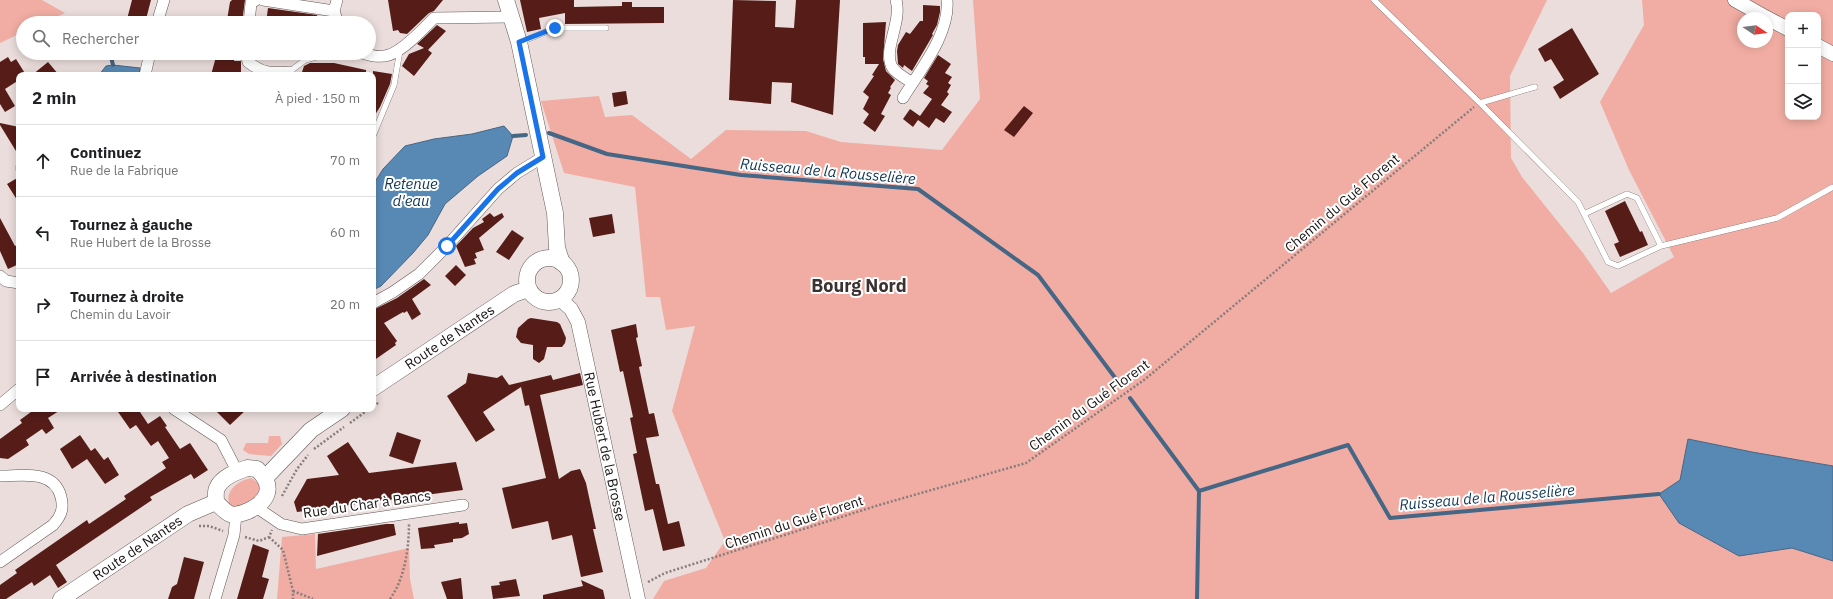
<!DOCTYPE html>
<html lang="fr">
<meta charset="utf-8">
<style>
:root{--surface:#fff;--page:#f6f6f6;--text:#202124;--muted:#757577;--line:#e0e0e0}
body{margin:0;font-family:"IBM Plex Sans",sans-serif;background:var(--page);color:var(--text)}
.controls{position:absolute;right:12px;top:12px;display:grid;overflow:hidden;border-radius:8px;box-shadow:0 2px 10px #0003}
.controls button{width:36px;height:36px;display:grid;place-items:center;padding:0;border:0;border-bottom:1px solid var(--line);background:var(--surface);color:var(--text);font:20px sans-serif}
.compass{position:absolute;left:1737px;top:12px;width:36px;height:36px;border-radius:50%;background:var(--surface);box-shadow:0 2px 10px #0003;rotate:103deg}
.stop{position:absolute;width:12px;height:12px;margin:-9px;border:3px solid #1a73e8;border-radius:50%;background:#fff}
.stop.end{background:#1a73e8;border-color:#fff;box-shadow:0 1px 4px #0008}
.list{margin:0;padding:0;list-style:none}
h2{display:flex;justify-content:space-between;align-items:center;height:52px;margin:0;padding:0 16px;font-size:17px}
h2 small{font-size:13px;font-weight:400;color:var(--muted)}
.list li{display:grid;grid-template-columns:26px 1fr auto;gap:12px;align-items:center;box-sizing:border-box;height:72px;padding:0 16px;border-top:1px solid var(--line)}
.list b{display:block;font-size:15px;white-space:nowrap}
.list p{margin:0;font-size:13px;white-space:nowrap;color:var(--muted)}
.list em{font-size:13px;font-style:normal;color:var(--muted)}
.icon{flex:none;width:22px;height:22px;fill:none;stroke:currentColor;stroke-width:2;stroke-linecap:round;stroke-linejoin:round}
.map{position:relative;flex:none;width:1833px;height:599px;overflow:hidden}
.search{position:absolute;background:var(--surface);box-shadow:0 2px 10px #0003;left:16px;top:16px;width:360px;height:44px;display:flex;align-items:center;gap:10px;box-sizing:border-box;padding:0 14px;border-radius:22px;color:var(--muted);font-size:15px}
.panel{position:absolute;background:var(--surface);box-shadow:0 2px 10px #0003;left:16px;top:72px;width:360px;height:340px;border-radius:8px}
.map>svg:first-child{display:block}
.green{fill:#f1ada3;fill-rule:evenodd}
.water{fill:#5889b5;stroke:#456684}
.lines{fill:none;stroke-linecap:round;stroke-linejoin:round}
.stream{stroke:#456684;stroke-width:4}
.building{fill:#561d18}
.service-casing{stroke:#625756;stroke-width:6}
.minor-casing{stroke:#625756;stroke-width:12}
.tertiary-casing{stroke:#625756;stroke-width:15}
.secondary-casing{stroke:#625756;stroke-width:17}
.path{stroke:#867d7c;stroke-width:2.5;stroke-dasharray:2 2;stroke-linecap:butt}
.service{stroke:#fff;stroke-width:5.5}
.minor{stroke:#fff;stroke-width:11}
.tertiary{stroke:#fff;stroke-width:14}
.secondary{stroke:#fff;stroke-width:16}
.route{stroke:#1a73e8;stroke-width:5}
.labels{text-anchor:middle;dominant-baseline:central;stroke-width:4;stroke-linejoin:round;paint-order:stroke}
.street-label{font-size:14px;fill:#181313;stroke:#fff}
.water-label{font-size:15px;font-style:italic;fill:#103655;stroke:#fff}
.district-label{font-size:18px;font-weight:bold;fill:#3b3130;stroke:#fff}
</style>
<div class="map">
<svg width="1833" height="599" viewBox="0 0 1833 599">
<rect width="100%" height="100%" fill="#eadddb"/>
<path class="green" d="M0,0H42L65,13L43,23H23V32L0,43Z
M973,0H1547L1510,76L1511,158L1522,177L1583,253L1611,293L1674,257L1629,170L1600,102L1644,25L1642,0H1833V466L1752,452L1689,439L1739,556L1792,548L1833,561V599H653L664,581L706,568L725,541L672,411L695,326L666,330L660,297H646L635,187L564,173L541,101L599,96L605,117L632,115L691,159L726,130L806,131L841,142L942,150L980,99ZM1788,15H1818V117H1788ZM1743,18H1767V42H1743Z
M269,436H280L282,444L271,456L249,454L243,450L246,443H268Z
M251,478L260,484L259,495C254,498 249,505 244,507C224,515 220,485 251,478Z
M315,534L316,569L409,548L410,579L414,599H277L282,537Z"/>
<path class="water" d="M113,65L140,68L139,75H99L106,66Z
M504,126L513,136L507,156L478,176L445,204L428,235L413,253L381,286L373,290V185L383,169L405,146L434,139L472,134Z
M1688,439L1752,452L1833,466V561L1792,548L1739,556L1679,523L1659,494L1680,480Z"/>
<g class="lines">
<path class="stream" d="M110,53L113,65
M549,133L607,154L741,175L918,189L1038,275L1122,387
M513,136L526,135
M1130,398L1199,491L1197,599
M1199,491L1348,445L1390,518L1659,494"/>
</g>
<path class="building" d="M132,0H151L145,23H126Z
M232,0H245L242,23H229V20H227L230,2Z
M388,0H443L434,11L429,13L407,34L400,33L398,30L393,31Z
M520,0H574V7L622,6V2H632V7H664V23L565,24V13L539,18L541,29L527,32Z
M733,0L776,1L775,27L794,28L796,0H840L833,115L791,102L792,83L772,82L771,104L729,100Z
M923,5L940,6V12L937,25L932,34L933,35L912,71L904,65L903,68L898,64L897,51L898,45L906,32L910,34L920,21H923Z
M268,8L317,15L318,23H266Z
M886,22L883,59L886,71L895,80L890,87L891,88L888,93L891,95L881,114L885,116L875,132L863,123L869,114L863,109L869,97L863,92L874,76L872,75L879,64H865V57H863V23Z
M437,25L446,31L428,50L432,53L414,76L402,66L409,54L424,48L417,44Z
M1572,28L1599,74L1560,99L1553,87L1564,80L1551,59L1545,62L1538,49Z
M217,53H236L234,61H241V72L211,75Z
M938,55L951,64L945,73L952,77L948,83L951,85L947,92L949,94L941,105L952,112L944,123L936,118L929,128L918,120L913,127L903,119L910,109L920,116L932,99L923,93L929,86L926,84L928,81L924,78Z
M8,57L11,62L16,59L26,75H19V80L5,89L15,106L5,112L0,104V62Z
M48,62L59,75H32Z
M310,63H334L366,70V75H301L304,66Z
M373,71L392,74L390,84L380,107L373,118Z
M626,91L628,104L614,107L612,93Z
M1024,106L1033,113L1014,137L1004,130Z
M0,123L19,127V156L0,125Z
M19,177V203L7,184Z
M1625,201L1640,232L1642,231L1648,245L1620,257L1614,244L1619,242L1605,211Z
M490,213L494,217L502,213L504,217L479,238L484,250L475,253L477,258L474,259L476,264L465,267L456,246L473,228L484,222L482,219Z
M612,214L615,233L593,237L589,218Z
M0,218L15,246L19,244V264L8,269L0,251Z
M512,230L524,238L509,260L496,252Z
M456,265L466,275L455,286L445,276Z
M424,279L431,285L412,299L421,314L412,320L407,311L404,313L403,312L384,323L397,341L395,343L396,345L373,361V310L397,298Z
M531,318L557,322L560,324L566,338L565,343L562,347H547L544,359L539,363L533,359V345L521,343L516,337L518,328L528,319Z
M636,324L638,337L636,338L642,366L639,367L649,414L654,413L659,436L646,438L656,484H659L668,524L679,521L685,546L663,551L653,509L645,511L633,454L637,453L630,418L633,417L623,371L620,372L611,330Z
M468,373L497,378L502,375L509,385L551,375L553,380L580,373L583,385L540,395L559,479L571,471L580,469L586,483L596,529H593L603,572L581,577L572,535L552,540L548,521L512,529L502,488L546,478L529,405L525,406L521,387L483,412L495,430L476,442L447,396L466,383Z
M35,409H62L48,418L54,428L46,434L42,429L26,440L29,445L8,459L0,458V439L22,423L20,420Z
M116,409H138L148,424L160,416L167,426L165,427L180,449L190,443L208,470L194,479L191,474L150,497L152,500L56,565L67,582L58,588L50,575L34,586L32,582L6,599H0V585L17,573L15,570L87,520L89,524L126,499L124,496L166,468L162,462L169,458L158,441L151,446L136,425L130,429Z
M214,409H247L230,425Z
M397,432L421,440L413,464L389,456Z
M80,435L91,451L95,448L104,460L108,457L119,475L105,484L87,459L72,469L60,449Z
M348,442L369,473L456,462L463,490L297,512L294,502L307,479L339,475L327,456Z
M459,522V524L467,523L469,534L462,538L453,539V542L434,545L435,548L421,549L418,528Z
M386,524H394L396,535L317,556L318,534Z
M253,544L269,550L262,577L269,579L263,599H237Z
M184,557L204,562L194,599H168L172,587L177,584Z
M461,578L463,599H447L441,582Z
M516,579L520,596L493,599L491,586L500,585L499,582Z
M581,580L603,590L605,599H543V595L583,586Z"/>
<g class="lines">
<defs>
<path id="service" d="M1374,0L1480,103L1578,202L1608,262L1618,266L1661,246L1637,198L1627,194L1584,214
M521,42L555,28H606
M289,72L305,60L331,53
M1480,103L1535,87
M373,136L394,85L400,50
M18,168H19
M1661,246L1777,218L1833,187"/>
<path id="minor" d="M263,0L334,11
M337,0L334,11L338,23
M896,0C902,22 884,47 891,65C894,73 906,78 912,83
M157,23L164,0
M249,23L251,3L256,0
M246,53L248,62C264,74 270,73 289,72V75
M362,53C371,56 380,58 389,55C404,50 423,29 434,18L510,17
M145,75L150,53
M903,98C920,70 950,34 947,0
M0,276L6,281L19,283
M373,303L393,292L419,274L447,246L498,189L517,173L543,157
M0,405L19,389
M174,409L221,440L237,471
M0,476C22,476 54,469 61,497C64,509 61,516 53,525L0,562
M256,507L281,524L302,529L463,505
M215,599L234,535L236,515"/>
<g id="tertiary">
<path d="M1735,0L1767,18"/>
<path d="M1767,18L1788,29"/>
<path d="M1818,46L1833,54"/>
<path id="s1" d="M560,299L571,309L578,322L638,599"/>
</g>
<g id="secondary">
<path d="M506,0L519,42L555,213L557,248L562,263"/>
<circle cx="549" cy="280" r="22"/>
<path id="s2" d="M373,388L514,294L528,289"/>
<path d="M247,468L257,469C275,486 269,501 248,511C243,513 235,516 230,514C225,512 220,506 216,502C216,498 215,492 217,488C222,477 236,472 247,468Z"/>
<path d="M266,477L311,430L342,409"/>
<path id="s3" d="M61,599L188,514L216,502"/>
</g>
</defs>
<use href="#service" class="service-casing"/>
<use href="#minor" class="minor-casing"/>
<use href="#tertiary" class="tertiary-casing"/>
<use href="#secondary" class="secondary-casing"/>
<path class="path" d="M373,406L380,402
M350,423L369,409
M314,449L344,427
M282,496L297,469L308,455
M199,526H209L223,531
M245,537L259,541L269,537L272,530
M269,537L283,550L293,591V599
M648,582L665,573L879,505L1026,463L1144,380L1474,107
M293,591L313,599
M390,599C405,578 409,548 409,523"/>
<use href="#service" class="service"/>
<use href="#minor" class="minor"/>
<use href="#tertiary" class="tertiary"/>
<use href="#secondary" class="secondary"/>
</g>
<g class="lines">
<path class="route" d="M447,246L498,189L517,173L543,157L519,42L555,28"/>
</g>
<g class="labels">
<g class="street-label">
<text transform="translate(1342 203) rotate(-40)">Chemin du Gué Florent</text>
<text stroke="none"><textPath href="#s2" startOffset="92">Route de Nantes</textPath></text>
<text transform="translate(1089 405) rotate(-36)">Chemin du Gué Florent</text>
<text stroke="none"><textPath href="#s1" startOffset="157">Rue Hubert de la Brosse</textPath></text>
<text transform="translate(367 504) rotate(-8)">Rue du Char à Bancs</text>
<text transform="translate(794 522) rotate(-18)">Chemin du Gué Florent</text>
<text stroke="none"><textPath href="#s3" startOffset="92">Route de Nantes</textPath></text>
</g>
<g class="water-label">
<text transform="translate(828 171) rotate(5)">Ruisseau de la Rousselière</text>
<text x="411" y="183">Retenue<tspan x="411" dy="17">d'eau</tspan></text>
<text transform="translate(1487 497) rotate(-5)">Ruisseau de la Rousselière</text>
</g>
<g class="district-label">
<text x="859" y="285">Bourg Nord</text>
</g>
</g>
</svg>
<div class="controls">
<button>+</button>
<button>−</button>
<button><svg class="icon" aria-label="layers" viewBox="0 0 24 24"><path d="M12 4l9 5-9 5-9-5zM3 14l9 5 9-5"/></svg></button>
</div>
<svg class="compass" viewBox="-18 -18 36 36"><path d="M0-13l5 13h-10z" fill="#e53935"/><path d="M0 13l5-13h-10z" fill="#757577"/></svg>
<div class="stop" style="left:447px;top:246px"></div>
<div class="stop end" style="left:555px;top:28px"></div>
<div class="search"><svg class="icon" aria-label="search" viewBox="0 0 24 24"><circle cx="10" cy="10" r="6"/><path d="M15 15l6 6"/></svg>Rechercher</div>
<section class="panel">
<h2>2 min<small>À pied · 150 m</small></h2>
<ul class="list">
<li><svg class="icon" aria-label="ahead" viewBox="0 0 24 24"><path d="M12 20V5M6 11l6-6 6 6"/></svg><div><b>Continuez</b><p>Rue de la Fabrique</p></div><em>70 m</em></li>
<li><svg class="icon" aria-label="left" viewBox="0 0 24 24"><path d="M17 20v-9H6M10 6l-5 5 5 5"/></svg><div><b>Tournez à gauche</b><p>Rue Hubert de la Brosse</p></div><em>60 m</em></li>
<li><svg class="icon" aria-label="right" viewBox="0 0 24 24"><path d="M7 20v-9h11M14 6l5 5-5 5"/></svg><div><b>Tournez à droite</b><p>Chemin du Lavoir</p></div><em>20 m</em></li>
<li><svg class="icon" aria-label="arrive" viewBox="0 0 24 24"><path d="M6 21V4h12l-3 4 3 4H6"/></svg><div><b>Arrivée à destination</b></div></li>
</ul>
</section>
</div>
